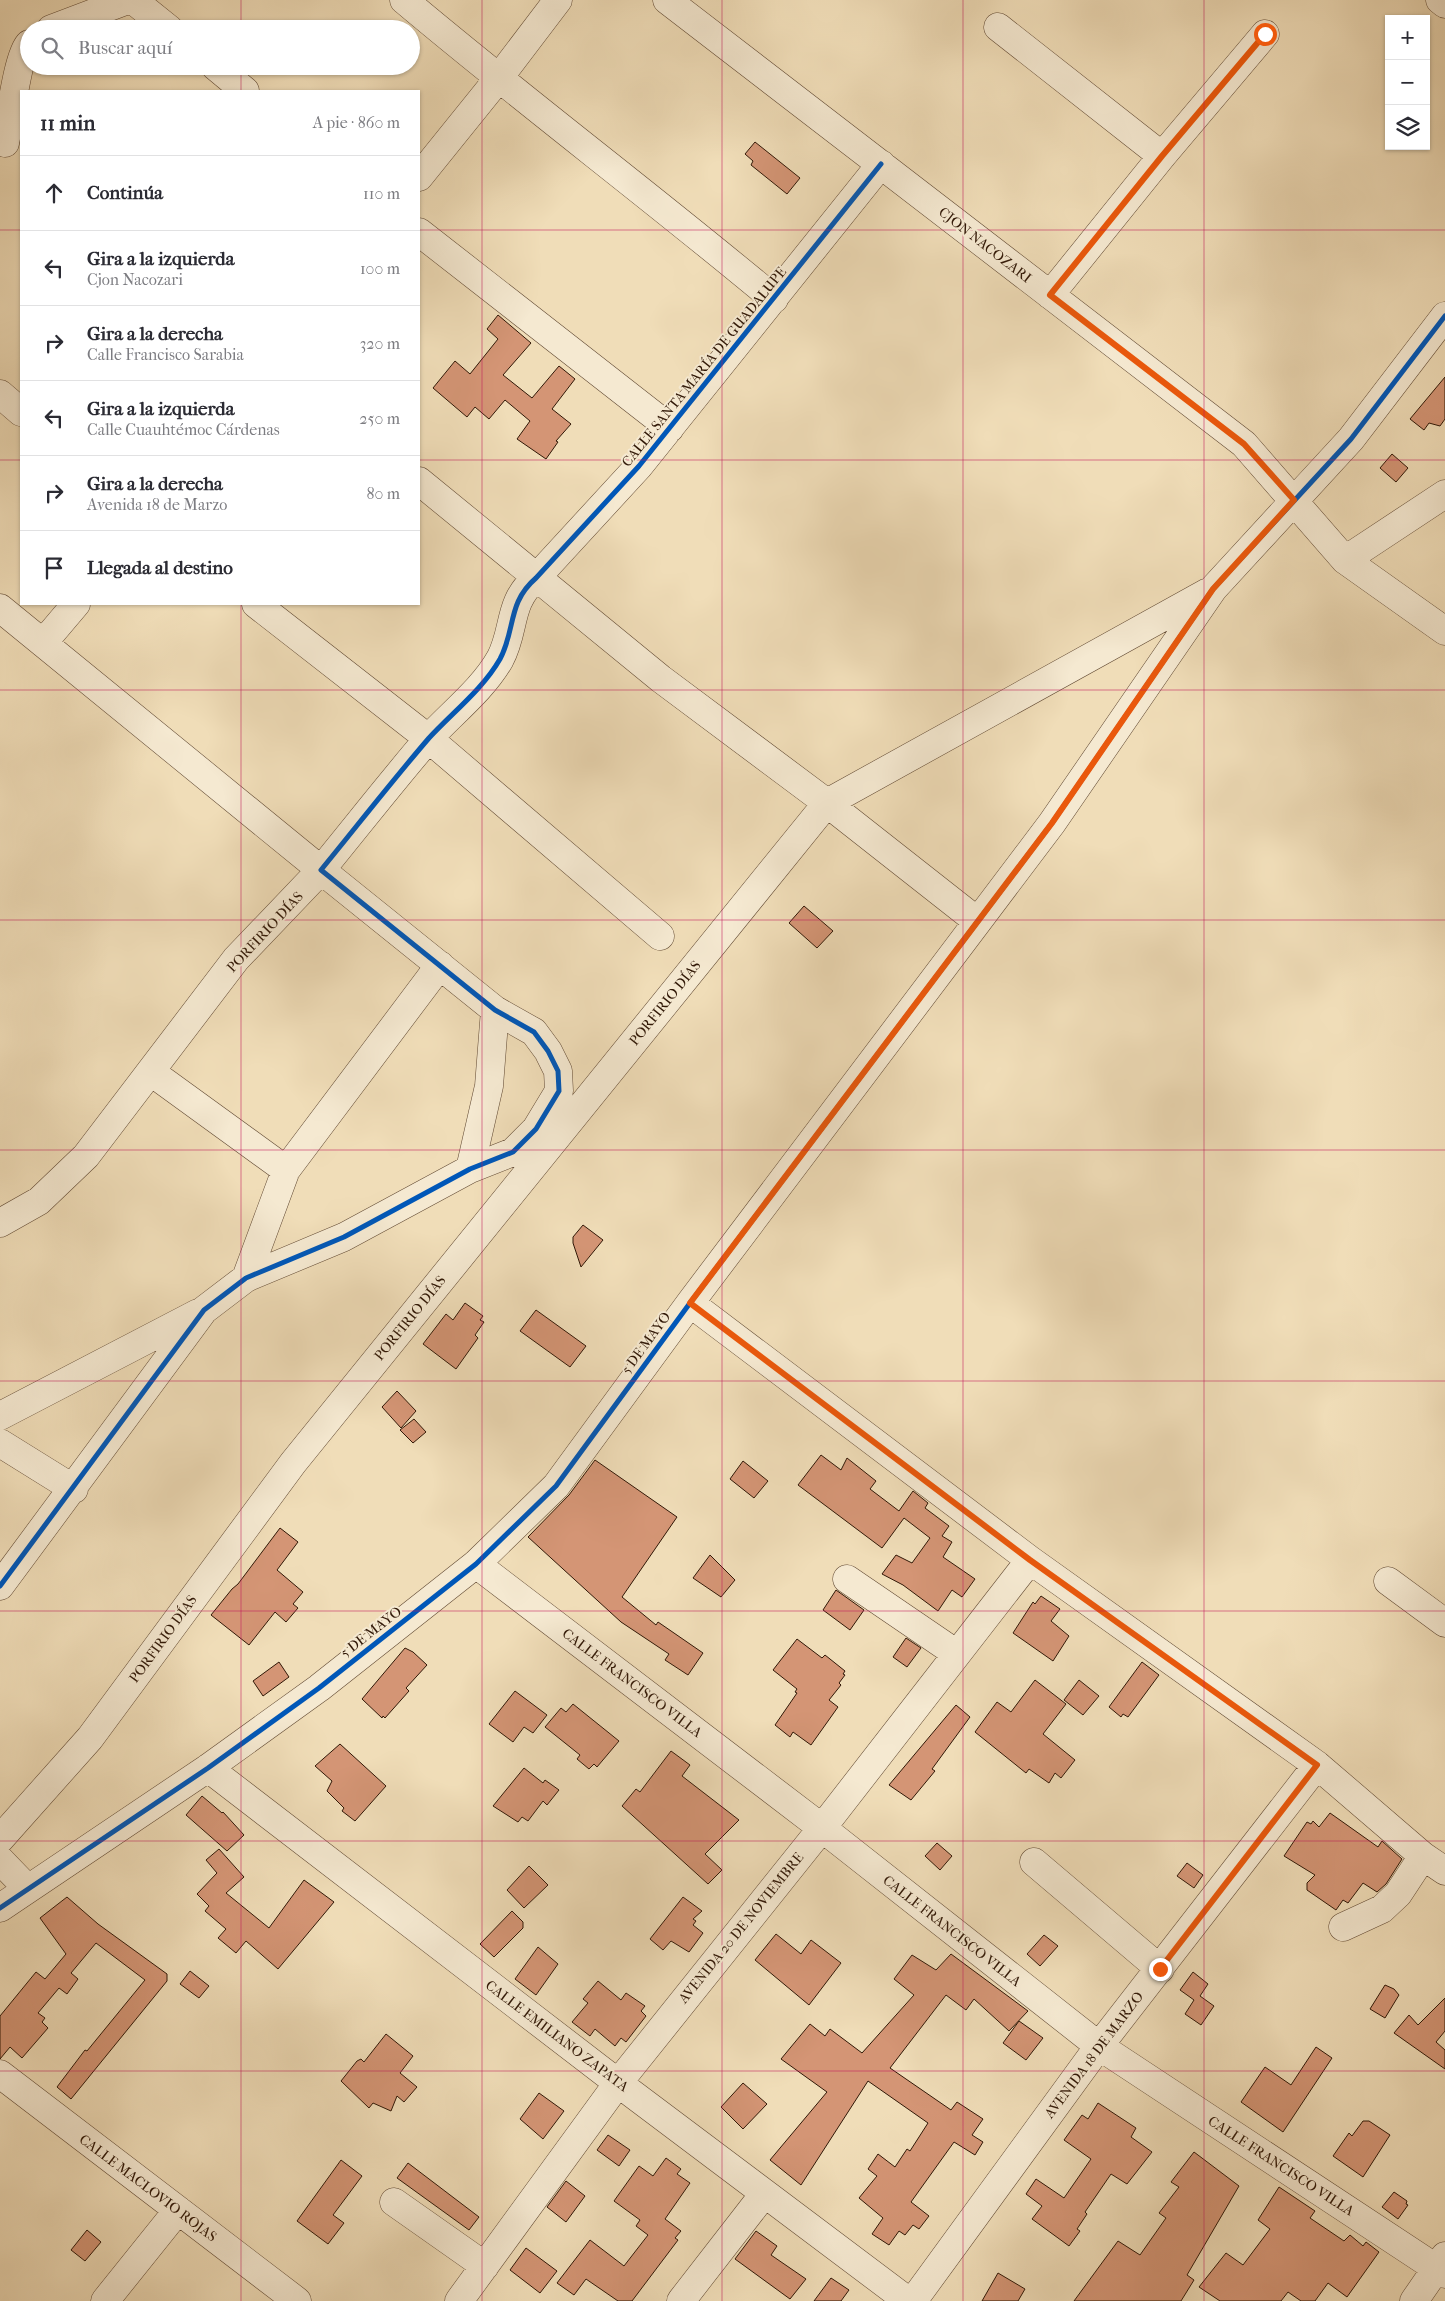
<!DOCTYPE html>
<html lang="es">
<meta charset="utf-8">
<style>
:root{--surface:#fff;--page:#f2f2f3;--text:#2b2b33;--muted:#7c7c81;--line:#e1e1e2}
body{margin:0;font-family:"IM FELL French Canon",serif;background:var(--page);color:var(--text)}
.controls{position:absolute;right:15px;top:15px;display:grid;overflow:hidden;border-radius:0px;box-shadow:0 1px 4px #0004}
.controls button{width:45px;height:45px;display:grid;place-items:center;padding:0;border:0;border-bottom:1px solid var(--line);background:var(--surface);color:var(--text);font:25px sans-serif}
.stop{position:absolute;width:15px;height:15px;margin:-11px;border:4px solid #ea580c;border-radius:50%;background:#fff}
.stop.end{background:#ea580c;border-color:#fff;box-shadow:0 1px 5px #0008}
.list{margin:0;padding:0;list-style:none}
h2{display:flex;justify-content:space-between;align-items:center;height:65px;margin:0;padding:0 20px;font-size:21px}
h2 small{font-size:16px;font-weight:400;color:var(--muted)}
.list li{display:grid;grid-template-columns:32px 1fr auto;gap:15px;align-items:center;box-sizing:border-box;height:75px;padding:0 20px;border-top:1px solid var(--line)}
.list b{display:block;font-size:19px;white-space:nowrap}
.list p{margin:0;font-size:16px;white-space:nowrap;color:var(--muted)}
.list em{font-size:16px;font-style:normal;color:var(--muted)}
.icon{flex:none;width:28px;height:28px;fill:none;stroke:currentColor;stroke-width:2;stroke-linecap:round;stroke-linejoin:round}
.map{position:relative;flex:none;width:1445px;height:2301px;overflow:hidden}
.search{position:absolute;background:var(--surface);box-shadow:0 1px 4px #0004;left:20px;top:20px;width:400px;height:55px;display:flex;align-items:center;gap:12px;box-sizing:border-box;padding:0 18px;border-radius:28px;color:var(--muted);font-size:19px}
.panel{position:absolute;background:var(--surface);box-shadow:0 1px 4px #0004;left:20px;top:90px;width:400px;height:515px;border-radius:0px}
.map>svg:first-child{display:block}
.building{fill:#d49575;stroke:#311807}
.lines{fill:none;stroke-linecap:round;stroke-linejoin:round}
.minor-casing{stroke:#614933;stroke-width:29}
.minor{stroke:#f5e9d1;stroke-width:28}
.cycleway-casing{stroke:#f5e9d1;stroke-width:8}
.cycleway{stroke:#0057b8;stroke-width:5}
.route{stroke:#ea580c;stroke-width:6}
.grid{fill:none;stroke:#c2185b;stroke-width:1;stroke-opacity:0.55}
.labels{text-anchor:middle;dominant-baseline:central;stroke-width:4;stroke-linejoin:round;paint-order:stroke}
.street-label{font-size:14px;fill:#311807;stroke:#f5e9d1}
</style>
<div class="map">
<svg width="1445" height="2301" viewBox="0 0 1445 2301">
<rect width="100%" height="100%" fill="#f0ddb8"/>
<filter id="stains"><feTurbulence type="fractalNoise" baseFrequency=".004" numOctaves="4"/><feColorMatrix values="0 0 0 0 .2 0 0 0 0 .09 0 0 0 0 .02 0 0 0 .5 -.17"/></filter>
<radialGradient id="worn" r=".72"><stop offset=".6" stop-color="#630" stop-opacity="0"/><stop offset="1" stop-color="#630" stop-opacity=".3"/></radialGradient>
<path class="building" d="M755,142L800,178L787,194L751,165L753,161L745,154Z
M498,315L531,343L503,375L532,398L559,366L575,379L552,409L571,424L556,441L558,442L546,459L517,439L530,421L505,400L489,419L475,407L467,417L433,388L455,361L470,374L498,339L487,329Z
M1445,377V419L1440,426L1429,423L1424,430L1410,419Z
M1392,454L1408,468L1396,482L1380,468Z
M804,906L833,931L817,948L789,923Z
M583,1225L603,1240L581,1267L573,1243V1237Z
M465,1303L483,1316L480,1320L484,1322L475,1335L478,1338L456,1369L423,1344L446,1314L453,1320Z
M536,1310L586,1346L570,1367L520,1331Z
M397,1391L416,1411L401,1428L382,1407Z
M414,1419L426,1432L413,1443L400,1430Z
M821,1455L841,1470L847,1458L876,1481L870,1489L899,1511L913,1491L928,1503L925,1508L949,1526L942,1536L952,1542L943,1557L975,1579L962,1597L952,1590L938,1611L903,1585L882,1574L896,1555L912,1563L930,1538L904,1518L882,1548L798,1485Z
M595,1460L677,1517L622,1597L656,1625L658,1622L703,1653L688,1675L665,1660L669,1654L621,1622L528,1537L569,1495Z
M743,1461L768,1481L754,1498L730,1479Z
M280,1528L298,1542L277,1570L303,1592L293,1604L298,1608L286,1622L275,1612L249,1645L211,1615L232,1589L238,1584Z
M710,1555L735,1580L721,1597L693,1578Z
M836,1590L864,1610L850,1630L823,1610Z
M1041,1596L1060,1609L1051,1621L1069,1636L1053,1661L1013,1633L1033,1602L1035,1604Z
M906,1638L921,1648L907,1667L893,1657Z
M797,1639L822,1658L825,1655L845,1671L843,1674L845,1675L839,1683L841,1685L829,1700L838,1707L811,1745L793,1732L790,1737L775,1725L797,1693L795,1692L797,1689L773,1670Z
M405,1648L413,1652L427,1665L406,1688L409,1691L385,1718L383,1716L382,1718L362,1699Z
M279,1662L289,1677L263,1696L253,1681Z
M1142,1662L1159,1675L1128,1717L1123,1714L1121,1717L1109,1707Z
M1035,1680L1066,1704L1043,1734L1075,1760L1061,1778L1055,1773L1049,1783L1029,1769L1026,1773L975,1732L997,1702L1011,1712Z
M1079,1680L1099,1696L1083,1715L1064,1700Z
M515,1691L547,1715L533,1733L524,1727L513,1742L489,1724Z
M573,1704L619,1741L597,1767L594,1764L589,1769L577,1759L580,1755L545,1727L561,1708L566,1712Z
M956,1705L970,1717L932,1769L935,1771L911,1800L889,1785Z
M340,1744L386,1786L355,1821L342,1811L344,1808L327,1791L332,1781L315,1766Z
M671,1751L690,1765L682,1776L739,1820L705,1854L722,1870L708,1884L622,1806L636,1789L640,1792Z
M524,1768L543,1783L545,1780L559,1790L547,1805L543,1801L528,1821L522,1817L518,1822L493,1806Z
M202,1796L222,1813L223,1812L244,1835L227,1851L186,1815Z
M1330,1813L1378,1847L1382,1841L1402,1859L1386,1884L1377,1892L1363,1883L1348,1903L1343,1900L1336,1910L1307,1890V1883L1315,1875L1284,1856L1307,1822L1311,1824L1313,1821L1319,1827Z
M937,1843L952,1856L940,1870L925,1856Z
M219,1849L244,1877L226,1893L269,1928L304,1880L334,1902L278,1969L246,1941L236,1953L218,1938L226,1929L205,1911L209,1906L197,1894L217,1873L206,1860Z
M1187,1863L1203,1875L1194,1888L1177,1876Z
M529,1866L548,1885L524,1908L507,1890Z
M67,1897L98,1924L167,1974V1981L71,2099L57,2087L85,2050L87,2051L145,1980L96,1943L71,1973L78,1979L67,1994L59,1988L38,2013L45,2018L42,2022L48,2028L22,2058L10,2047L0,2059V2016L36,1972L45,1979L66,1954L40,1918Z
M683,1897L702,1911L693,1919L696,1921L693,1925L703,1933L689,1952L671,1941L663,1950L650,1939Z
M512,1911L523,1922V1928L494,1957L480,1944Z
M776,1934L801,1954L811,1940L841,1963L809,2005L755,1960Z
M1044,1935L1058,1946L1040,1966L1027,1954Z
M538,1947L558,1964L536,1995L515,1979Z
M951,1954L1028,2011L1009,2031L974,1999L966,2010L946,1995L890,2068L951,2110L957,2102L983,2119L972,2135L983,2142L975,2155L954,2142L911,2202L929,2216L919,2229L913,2225L905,2235L899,2231L889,2245L872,2234L883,2218L859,2198L877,2176L868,2169L878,2154L895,2167L907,2149L910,2151L928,2123L868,2081L801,2185L770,2160L827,2092L781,2059L810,2024L825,2036L830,2029L862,2053L914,1995L894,1979L912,1955L936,1970Z
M190,1971L209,1986L199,1998L180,1984Z
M1193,1972L1208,1984L1200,1996L1214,2006L1201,2025L1185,2014L1194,2000L1180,1990Z
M598,1981L621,2000L626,1993L645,2006L641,2011L646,2016L626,2042L621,2038L615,2046L595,2029L590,2036L572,2022L588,2003L583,1999Z
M1385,1985L1394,1989L1399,1995L1385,2018L1370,2009Z
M1445,1998V2031L1436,2042L1445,2050V2069L1394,2033L1409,2015L1418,2025Z
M1019,2021L1043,2038L1026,2060L1003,2043Z
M386,2034L413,2056L400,2073L417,2087L404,2102L397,2096L391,2111L373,2103L369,2108L341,2081L357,2061L361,2059L364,2062Z
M1316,2047L1332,2058L1283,2132L1241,2102L1265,2067L1291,2085Z
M743,2083L767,2104L743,2129L721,2107Z
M539,2093L564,2111L543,2139L520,2119Z
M1098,2103L1136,2128L1131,2137L1152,2152L1127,2184L1111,2174L1085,2212L1087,2214L1077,2229L1080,2231L1069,2246L1032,2219L1042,2206L1026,2194L1036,2179L1064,2198L1091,2159L1064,2140L1082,2115L1088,2119Z
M1363,2121H1369L1390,2135L1363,2177L1333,2156L1349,2133L1352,2136Z
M608,2135L630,2150L619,2166L597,2150Z
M1194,2152L1239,2186L1187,2275L1194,2280L1181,2301H1074L1118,2241L1140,2255L1166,2218L1159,2213L1179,2187L1171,2182Z
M666,2158L681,2169L677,2174L690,2183L665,2219L681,2231L675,2238L678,2240L632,2301H618L586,2279L574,2295L557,2283L590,2240L624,2266L648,2235L636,2226L640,2220L614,2201L639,2166L653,2176Z
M341,2160L362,2176L333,2215L344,2223L328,2244L297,2221Z
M408,2163L479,2217L469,2230L397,2178Z
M566,2181L585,2196L566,2222L547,2207Z
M1279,2187L1315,2211L1310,2218L1344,2241L1350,2235L1363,2246L1366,2242L1379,2252L1347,2297L1328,2283L1315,2301H1301L1288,2292L1281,2301H1220L1199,2287L1226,2253L1243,2265L1270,2229L1258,2220Z
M1394,2192L1407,2201L1406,2204L1408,2205L1398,2219L1382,2207Z
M87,2230L101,2242L85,2261L71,2250Z
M756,2231L777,2246L771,2255L806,2279L790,2299L735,2259Z
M526,2248L557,2271L540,2293L510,2270Z
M998,2273L1025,2289L1018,2301H982Z
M831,2278L849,2290L841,2301H814Z"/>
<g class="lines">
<defs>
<path id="minor" d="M133,0L169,29
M404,0C525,102 652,197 774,299
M667,0L1244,444L1345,560L1445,631
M1440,0L1445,4
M998,27L1162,156
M51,29L128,0
M215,66L245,91
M5,143C9,126 18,53 29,44
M419,177L498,79L558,0
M419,232L670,428
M1050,295L1162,156L1265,34
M0,394L21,412
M419,481L661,679L827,803L977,921
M1345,560L1445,494
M256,604L429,739L660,936
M0,608L321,870L236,959L86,1156L39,1201L0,1223
M43,643L76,604
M151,1072L286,1170
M470,1169L489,1086L495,1010
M246,1278L286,1170L440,965
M690,1303L1030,1560L1317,1765L1423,1856L1445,1871
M0,1416L198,1313
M0,1443L74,1489
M476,1564L822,1828L1099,2046L1445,2274
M847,1579L957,1654
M1388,1581L1445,1623
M0,1586L204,1310L246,1278L344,1237L470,1169L513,1152L536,1129L559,1091L558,1071L548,1051L534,1032L495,1010L321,870C357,826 392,781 429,738C452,713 483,689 500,659C516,629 507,603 536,578L639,466L881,164
M208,1768L618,2083L908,2301
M0,1839L90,1738L293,1463L827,803L1208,592
M0,1860L28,1889
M1034,1862L1160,1969
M0,1908L208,1768L319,1688L476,1564L556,1486L690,1303L1052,823L1213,589L1351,439L1445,316
M1343,1927L1382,1909L1398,1894L1423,1856
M0,2074L297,2301
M394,2202L485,2266
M105,2301L178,2210
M459,2301L618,2083L822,1828L1030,1560
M681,2301L764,2194
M913,2301L1099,2046L1317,1765
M1414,2301L1445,2256"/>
</defs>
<use href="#minor" class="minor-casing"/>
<use href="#minor" class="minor"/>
<defs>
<path id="cycleway" d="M0,1586L204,1310L246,1278L344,1237L470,1169L513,1152L536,1129L559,1091L558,1071L548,1051L534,1032L495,1010L321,870C357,826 392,781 429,738C452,713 483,689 500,659C516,629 507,603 536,578L639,466L881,164
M0,1908L208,1768L319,1688L476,1564L556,1486L690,1303L1052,823L1213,589L1351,439L1445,316"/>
</defs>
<use href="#cycleway" class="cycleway-casing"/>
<use href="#cycleway" class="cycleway"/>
</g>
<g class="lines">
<path class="route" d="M1160,1969L1317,1765L1030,1560L690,1303L1052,823L1213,589L1294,500L1244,444L1050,295L1162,156L1265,34"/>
</g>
<path class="grid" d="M241,0V29M482,0V2301M722,0V2301M963,0V2301M1204,0V2301M241,66V91M0,230H21M419,230H1445M0,460H21M419,460H1445M241,604V2301M0,690H1445M0,920H1445M0,1150H1445M0,1381H1445M0,1611H1445M0,1841H1445M0,2071H1445"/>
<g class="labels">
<g class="street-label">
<text transform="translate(985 245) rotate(38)">CJON NACOZARI</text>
<text transform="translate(704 367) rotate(-51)">CALLE SANTA MARÍA DE GUADALUPE</text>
<text transform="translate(265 932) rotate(-47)">PORFIRIO DÍAS</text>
<text transform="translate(665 1003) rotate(-51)">PORFIRIO DÍAS</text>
<text transform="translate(410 1318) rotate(-51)">PORFIRIO DÍAS</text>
<text transform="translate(646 1343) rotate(-54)">5 DE MAYO</text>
<text transform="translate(371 1632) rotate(-38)">5 DE MAYO</text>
<text transform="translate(163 1639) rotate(-54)">PORFIRIO DÍAS</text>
<text transform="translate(632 1683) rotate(37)">CALLE FRANCISCO VILLA</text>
<text transform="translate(741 1928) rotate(-51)">AVENIDA 20 DE NOVIEMBRE</text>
<text transform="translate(952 1931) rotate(38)">CALLE FRANCISCO VILLA</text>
<text transform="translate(557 2036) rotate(37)">CALLE EMILIANO ZAPATA</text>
<text transform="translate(1094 2055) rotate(-53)">AVENIDA 18 DE MARZO</text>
<text transform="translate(1281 2166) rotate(33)">CALLE FRANCISCO VILLA</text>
<text transform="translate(148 2188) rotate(37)">CALLE MACLOVIO ROJAS</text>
</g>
</g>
<rect width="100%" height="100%" filter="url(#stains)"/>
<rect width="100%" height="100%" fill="url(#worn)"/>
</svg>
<div class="controls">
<button>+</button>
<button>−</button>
<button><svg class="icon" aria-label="layers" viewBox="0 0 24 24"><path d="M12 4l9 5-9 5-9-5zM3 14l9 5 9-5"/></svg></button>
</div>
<div class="stop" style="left:1265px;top:34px"></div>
<div class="stop end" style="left:1160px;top:1969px"></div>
<div class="search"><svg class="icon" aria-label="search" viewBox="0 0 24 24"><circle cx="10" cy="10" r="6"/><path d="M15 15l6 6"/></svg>Buscar aquí</div>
<section class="panel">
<h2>11 min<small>A pie · 860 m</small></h2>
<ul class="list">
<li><svg class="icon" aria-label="ahead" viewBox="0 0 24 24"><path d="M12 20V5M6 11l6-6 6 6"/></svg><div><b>Continúa</b></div><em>110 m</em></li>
<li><svg class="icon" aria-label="left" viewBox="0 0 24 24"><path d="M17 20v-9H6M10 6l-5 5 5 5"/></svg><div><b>Gira a la izquierda</b><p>Cjon Nacozari</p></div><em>100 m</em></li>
<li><svg class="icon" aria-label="right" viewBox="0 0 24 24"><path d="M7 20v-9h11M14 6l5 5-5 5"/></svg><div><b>Gira a la derecha</b><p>Calle Francisco Sarabia</p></div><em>320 m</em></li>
<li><svg class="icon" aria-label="left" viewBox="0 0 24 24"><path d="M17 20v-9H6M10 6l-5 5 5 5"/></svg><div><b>Gira a la izquierda</b><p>Calle Cuauhtémoc Cárdenas</p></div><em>250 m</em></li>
<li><svg class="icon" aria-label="right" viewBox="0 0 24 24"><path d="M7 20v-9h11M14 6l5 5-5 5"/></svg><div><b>Gira a la derecha</b><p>Avenida 18 de Marzo</p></div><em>80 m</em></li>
<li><svg class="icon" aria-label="arrive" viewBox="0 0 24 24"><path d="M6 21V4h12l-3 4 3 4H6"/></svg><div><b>Llegada al destino</b></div></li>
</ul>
</section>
</div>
